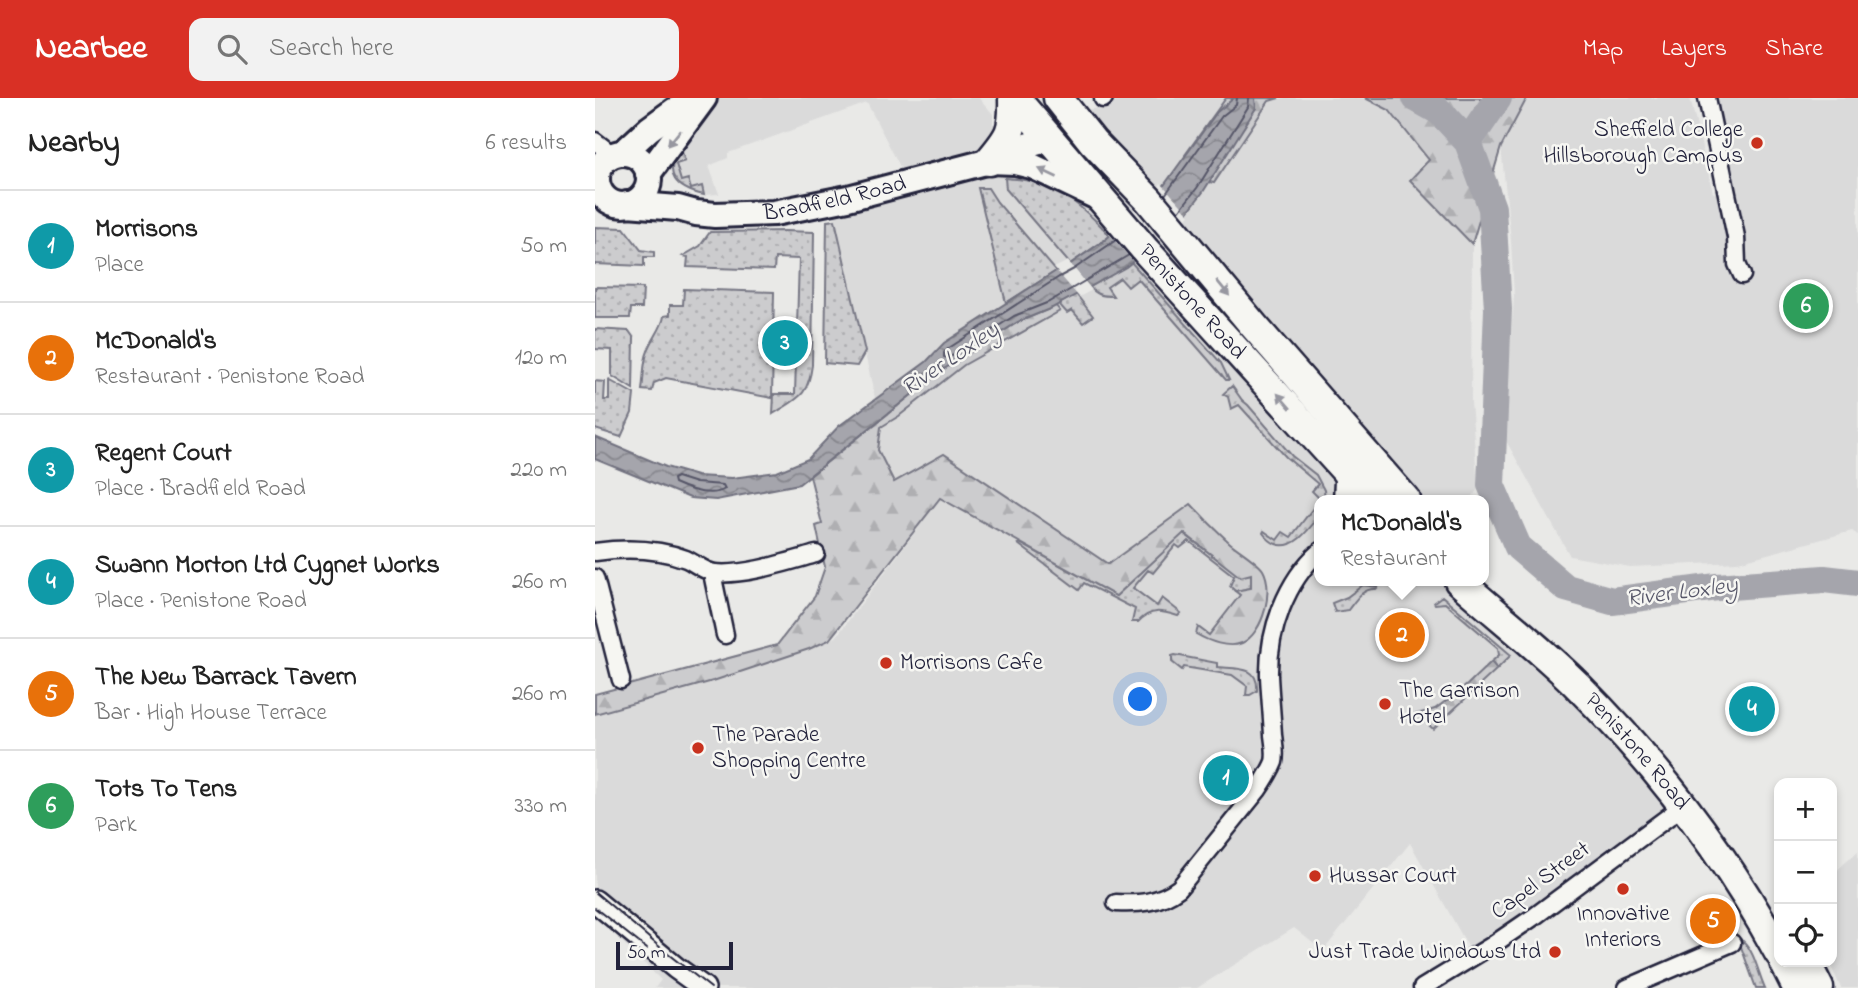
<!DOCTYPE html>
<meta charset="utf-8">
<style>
:root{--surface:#fff;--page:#f2f2f2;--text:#222;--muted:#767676;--line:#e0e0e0;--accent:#d93025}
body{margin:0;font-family:"Indie Flower",sans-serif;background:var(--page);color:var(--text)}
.controls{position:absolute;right:21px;bottom:21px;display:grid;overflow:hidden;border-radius:14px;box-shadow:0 4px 10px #0003}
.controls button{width:63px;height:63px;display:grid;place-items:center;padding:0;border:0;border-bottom:2px solid var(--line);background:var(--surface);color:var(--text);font:35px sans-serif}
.scale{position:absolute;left:21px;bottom:18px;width:117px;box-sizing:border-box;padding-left:7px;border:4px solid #22223b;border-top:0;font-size:19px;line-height:24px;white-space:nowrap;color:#22223b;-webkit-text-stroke:5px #f6f6f2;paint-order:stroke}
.you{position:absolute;left:546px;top:602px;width:24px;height:24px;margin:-18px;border:5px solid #fff;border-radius:50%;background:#1a73e8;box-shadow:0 0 0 10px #1a73e833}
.badge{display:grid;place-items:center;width:46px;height:46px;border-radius:50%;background:var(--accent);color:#fff;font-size:23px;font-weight:700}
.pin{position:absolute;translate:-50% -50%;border:4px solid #fff;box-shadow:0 2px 7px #0006}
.popup{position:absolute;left:719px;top:397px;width:175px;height:91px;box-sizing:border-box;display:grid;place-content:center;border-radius:14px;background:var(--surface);filter:drop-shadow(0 2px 5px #0005);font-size:23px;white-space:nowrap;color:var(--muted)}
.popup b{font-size:26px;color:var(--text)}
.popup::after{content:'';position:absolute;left:50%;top:100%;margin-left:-14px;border:14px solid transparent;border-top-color:var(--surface)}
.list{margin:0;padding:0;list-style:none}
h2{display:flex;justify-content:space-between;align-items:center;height:91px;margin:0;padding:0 28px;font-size:30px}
h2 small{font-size:23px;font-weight:400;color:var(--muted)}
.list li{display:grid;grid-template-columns:46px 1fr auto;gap:21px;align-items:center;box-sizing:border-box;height:112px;padding:0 28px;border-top:2px solid var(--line)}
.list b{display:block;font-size:26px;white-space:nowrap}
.list p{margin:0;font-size:23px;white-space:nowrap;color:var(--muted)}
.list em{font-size:23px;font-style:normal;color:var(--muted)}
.icon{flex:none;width:38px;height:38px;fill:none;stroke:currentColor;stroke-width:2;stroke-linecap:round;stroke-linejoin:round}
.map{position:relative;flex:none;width:1263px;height:890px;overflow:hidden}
header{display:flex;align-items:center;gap:42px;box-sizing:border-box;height:98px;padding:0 35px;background:var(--accent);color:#fff}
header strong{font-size:33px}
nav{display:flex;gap:38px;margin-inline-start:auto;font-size:24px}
.search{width:490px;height:63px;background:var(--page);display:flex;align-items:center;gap:18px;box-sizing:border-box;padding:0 24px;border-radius:14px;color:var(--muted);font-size:26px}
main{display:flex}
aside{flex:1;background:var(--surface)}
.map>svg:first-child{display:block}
.built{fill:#dadada}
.grass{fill:url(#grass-dots);stroke:#777784;stroke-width:2}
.forest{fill:url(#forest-firs);stroke:#777784;stroke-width:2}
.water{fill:url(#water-waves);stroke:#71717f;stroke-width:2}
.pier{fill:#e9e9e7}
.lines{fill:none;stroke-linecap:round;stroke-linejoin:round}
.shore{stroke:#565668;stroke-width:2}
.river{stroke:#a5a5ac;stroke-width:28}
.street-casing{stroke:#22223b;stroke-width:21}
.secondary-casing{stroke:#22223b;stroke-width:26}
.primary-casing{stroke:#22223b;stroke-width:30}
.highway-casing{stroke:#22223b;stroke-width:33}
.street{stroke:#f6f6f2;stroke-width:16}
.secondary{stroke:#f6f6f2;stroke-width:21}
.primary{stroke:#f6f6f2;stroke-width:24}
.highway{stroke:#f6f6f2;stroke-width:28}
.tram{stroke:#22223b;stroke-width:2}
.oneway{fill:#9797a0}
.poi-dot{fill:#c8321e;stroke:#f6f6f2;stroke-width:2.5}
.labels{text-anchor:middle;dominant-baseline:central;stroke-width:5;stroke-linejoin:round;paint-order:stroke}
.poi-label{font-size:23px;fill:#22223b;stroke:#f6f6f2;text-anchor:start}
.street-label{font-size:23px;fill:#22223b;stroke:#f6f6f2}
.water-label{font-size:24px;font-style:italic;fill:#565668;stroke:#f6f6f2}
</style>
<header>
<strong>Nearbee</strong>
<div class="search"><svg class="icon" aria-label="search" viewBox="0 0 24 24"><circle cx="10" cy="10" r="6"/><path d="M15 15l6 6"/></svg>Search here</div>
<nav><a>Map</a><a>Layers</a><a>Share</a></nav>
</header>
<main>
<aside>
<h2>Nearby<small>6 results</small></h2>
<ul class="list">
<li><span class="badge" style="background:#0f9aa8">1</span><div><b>Morrisons</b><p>Place</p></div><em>50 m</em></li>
<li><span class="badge" style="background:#e8710a">2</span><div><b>McDonald's</b><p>Restaurant · Penistone Road</p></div><em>120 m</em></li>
<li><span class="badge" style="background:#0f9aa8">3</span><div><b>Regent Court</b><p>Place · Bradfield Road</p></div><em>220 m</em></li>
<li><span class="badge" style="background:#0f9aa8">4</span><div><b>Swann Morton Ltd Cygnet Works</b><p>Place · Penistone Road</p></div><em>260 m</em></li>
<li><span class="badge" style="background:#e8710a">5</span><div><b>The New Barrack Tavern</b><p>Bar · High House Terrace</p></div><em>260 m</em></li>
<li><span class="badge" style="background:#2e9e5b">6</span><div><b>Tots To Tens</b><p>Park</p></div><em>330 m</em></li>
</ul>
</aside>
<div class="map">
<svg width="1263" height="890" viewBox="0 0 1263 890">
<defs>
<pattern id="grass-dots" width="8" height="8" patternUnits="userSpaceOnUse" patternTransform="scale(1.75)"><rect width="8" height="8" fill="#ccccce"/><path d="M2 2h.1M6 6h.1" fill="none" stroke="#afafb2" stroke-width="1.8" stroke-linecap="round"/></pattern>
<pattern id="forest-firs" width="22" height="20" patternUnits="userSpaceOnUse" patternTransform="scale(1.75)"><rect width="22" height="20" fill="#ccccce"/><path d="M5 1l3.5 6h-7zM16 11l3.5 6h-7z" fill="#afafb2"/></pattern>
<pattern id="water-waves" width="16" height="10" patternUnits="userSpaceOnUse" patternTransform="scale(1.75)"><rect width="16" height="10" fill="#a5a5ac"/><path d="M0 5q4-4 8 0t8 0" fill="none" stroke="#86868d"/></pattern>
</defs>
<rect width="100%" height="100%" fill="#e9e9e7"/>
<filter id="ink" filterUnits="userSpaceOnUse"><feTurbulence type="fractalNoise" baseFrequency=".0143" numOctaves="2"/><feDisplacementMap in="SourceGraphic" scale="14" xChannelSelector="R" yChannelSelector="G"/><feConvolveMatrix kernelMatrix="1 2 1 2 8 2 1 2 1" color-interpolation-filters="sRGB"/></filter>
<g filter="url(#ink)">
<path class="built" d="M89,0H384L398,16V26L503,10L523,0H631L590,57L619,85L674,3L684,0H770L794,12L834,62L816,82L877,146L876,304L883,391L875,402H725V483H876L1096,710L875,852L815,745L728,853L699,830L602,890H60L66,882L0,817V616L118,583L214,551L241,539L324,429L244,328L280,300L235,101L311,80L272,5L133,55V60L114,68L124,96L109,97L100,95L83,85L77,77L76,70L79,60L100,34Z
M932,0H1095L1118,95L1140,90L1121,0H1263V437L1257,433L1143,464L1035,469L975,458L909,339L919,198L916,143L906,49Z
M1263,753V890H1246L1234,864H1237V777Z"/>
<path class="grass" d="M86,51L90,63L81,66L86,83L93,81L96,91L107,88L109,97C82,91 66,76 86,51Z
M410,80C423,81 436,82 449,86C468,92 502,122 515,138L475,166L411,91Z
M383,90H393L402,104L461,173L411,205Z
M240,122L270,254L262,268L230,265L232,123Z
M0,129L29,130L46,152L59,154V159H49V168L0,166Z
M190,133L219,134L217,267C213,299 203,300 178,316L179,296H200L204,161L180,160L179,172L92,169L93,159L88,158L105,148L115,134Z
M536,164L626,265L634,282H631L543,181L533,189L525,180L512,189L518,198C507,198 501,197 495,189Z
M0,189L48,190L47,210H36L35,220H0Z
M89,191L179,194L177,300L71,280L59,285L57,293L47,292C49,279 48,264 53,253C57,241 68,229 69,218L75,217V207H88Z
M481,196L498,218L488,225L477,212L472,215L464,206Z
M0,231L34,233L39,240L38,291L17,278V252L0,251Z
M14,282L39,296L37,315L26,339L0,331V283L10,284L9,302H14Z
M637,288L647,302L653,307L697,358L721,377L729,392L730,402H725V417C715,430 699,453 681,446C676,444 671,439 668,435L669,433L682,442L688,434L696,439L725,401L717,393L723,386L691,359L644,307L636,311L633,299L628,296Z
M588,435L645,478L656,476V490L640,493L635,488L639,478L594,443L585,450L581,447L558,475L553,472L538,490L562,508L567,500L586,515L583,518C566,513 556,510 543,524H537L540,511L489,485L484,492L423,446L425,445L521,498Z
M768,487L783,489L781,491C767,490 761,502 753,512L740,514L737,505L752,499Z
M847,498L916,557L902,571L896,564L904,557L903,550L850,505L840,506L839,504Z
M580,557L622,565V569C642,571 664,567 662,593L655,597H651L652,588L637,577L589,569L587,572L577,564V558Z
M1148,843C1160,854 1163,875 1170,890H1161L1145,846Z"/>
<path class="forest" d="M631,0H684L674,3L619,85L591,78L590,57Z
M770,0H932L906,49L877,146L815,82L834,62L794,12Z
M461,208L465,213L369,267L304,318L286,329L283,352L299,384L349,356L513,466L596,406C608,419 621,432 634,444C643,452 662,463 668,472C679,491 669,535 647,545C633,551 613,543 601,536L603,529L614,537L645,497L640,493L656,490V476L645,479L589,435L521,498L345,400L234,542L214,551L118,583L0,616V596L182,547L220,498L230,469L221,428L227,426L215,378L349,271L423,224Z
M896,564L902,571L838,631L822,616L840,611L872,587Z"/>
<path class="water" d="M639,0H660L661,10L608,94L591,116L551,153L531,169L457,210L423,224L349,271L204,386L121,402L95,400L0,361V339L71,369L102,378L137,380L182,374L213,361L244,328L331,264L349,245L461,173L475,166L510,142L567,90L622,14Z"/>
<path class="pier" d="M566,85L595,117L554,156L540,166L513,135L564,88Z
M473,163L497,192L484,199L459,170Z"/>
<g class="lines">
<path class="shore" d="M570,97L627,18L641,7L642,0
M584,113L602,90L653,9L654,0
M521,142L479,171L464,179L354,250L349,255V259L354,260L419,218L454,204L534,157
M82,379L101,385L128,387L130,391C115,400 94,392 79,385L78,381Z"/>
<path class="river" d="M821,0L844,13L873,44L897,110L903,211L896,387L923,449L971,490L1017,503L1122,489L1229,481L1263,485
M873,44L903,0"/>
<defs>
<path id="street" d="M1112,0L1141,139L1142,166L1147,177
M508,1L509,0
M0,43L9,50L15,58
M746,370L748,383L747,402
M0,454C30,450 62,450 91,461C100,465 110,474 120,475C149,478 192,464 221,456
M117,475L130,537
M0,480L26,582
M521,805C545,806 564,805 584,790L663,692C669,683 675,674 679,664C681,656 679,645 678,637C677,618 675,598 674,578C673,533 691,483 725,453
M827,890L896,848L940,818L1088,708
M1032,890L1137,845"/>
<path id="secondary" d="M0,803L81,870L109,890"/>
<g id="primary">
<path d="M28,55L54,31L80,12L105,3"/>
<circle cx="28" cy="81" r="26"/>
<path d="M394,63L420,64L437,68L504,100"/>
<path d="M53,76L109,0"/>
<path id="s1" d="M32,106L83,110L101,115L120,117L179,115L253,100L391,64L420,51L455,41"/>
</g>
<g id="highway">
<path id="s2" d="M420,0L551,153L777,402"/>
<path d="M463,0L498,44L554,102L659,228L811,402"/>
<path d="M394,63C415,38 419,33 418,0"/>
<path id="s3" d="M864,483C903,518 946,551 983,588C1062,667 1131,757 1184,855"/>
<path d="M1189,864L1202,890"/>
<path d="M1211,864L1224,890"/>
</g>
</defs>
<use href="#street" class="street-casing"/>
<use href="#secondary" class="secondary-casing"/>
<use href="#primary" class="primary-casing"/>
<use href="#highway" class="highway-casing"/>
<use href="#street" class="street"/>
<use href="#secondary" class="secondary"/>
<use href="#primary" class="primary"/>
<use href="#highway" class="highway"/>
<path class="tram" d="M0,794L73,856L116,890
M0,810L52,851"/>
</g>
<defs><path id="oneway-solid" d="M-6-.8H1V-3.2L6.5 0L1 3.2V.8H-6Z" transform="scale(1.75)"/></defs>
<g class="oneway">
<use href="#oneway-solid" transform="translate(79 40) rotate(129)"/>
<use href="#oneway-solid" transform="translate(453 75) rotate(-155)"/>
<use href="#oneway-solid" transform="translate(628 190) rotate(51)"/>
<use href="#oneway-solid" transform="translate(689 303) rotate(-131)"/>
</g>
</g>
<g class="poi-dot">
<circle cx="1162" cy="45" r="7"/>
<circle cx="291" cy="565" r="7"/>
<circle cx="790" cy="606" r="7"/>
<circle cx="103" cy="650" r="7"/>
<circle cx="720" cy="778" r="7"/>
<circle cx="1028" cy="791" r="7"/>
<circle cx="960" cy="854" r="7"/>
</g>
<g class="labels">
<g class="poi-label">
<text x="1148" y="32" text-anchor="end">Sheffield College<tspan x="1148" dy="26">Hillsborough Campus</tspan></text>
<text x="305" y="565">Morrisons Cafe</text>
<text x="804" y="593">The Garrison<tspan x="804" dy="26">Hotel</tspan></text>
<text x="117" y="637">The Parade<tspan x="117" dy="26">Shopping Centre</tspan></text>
<text x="734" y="778">Hussar Court</text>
<text x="1028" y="816" text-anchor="middle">Innovative<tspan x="1028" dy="26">Interiors</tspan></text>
<text x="946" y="854" text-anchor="end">Just Trade Windows Ltd</text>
</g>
<g class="street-label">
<text stroke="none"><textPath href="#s1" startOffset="210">Bradfield Road</textPath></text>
<text stroke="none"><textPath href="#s2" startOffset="270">Penistone Road</textPath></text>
<text stroke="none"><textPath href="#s3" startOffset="247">Penistone Road</textPath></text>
<text transform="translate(946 783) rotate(-36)">Capel Street</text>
</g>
<g class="water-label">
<text transform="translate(356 262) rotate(-34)">River Loxley</text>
<text transform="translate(1087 495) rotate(-7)">River Loxley</text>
</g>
</g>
</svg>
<div class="controls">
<button>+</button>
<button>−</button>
<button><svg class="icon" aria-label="locate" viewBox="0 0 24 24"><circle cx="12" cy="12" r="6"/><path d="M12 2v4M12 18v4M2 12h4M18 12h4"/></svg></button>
</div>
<div class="scale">50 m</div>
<div class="you"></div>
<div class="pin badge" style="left:631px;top:680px;background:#0f9aa8">1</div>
<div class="pin badge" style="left:807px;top:537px;background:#e8710a">2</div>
<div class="popup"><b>McDonald's</b>Restaurant</div>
<div class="pin badge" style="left:190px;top:245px;background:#0f9aa8">3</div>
<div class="pin badge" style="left:1157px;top:611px;background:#0f9aa8">4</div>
<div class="pin badge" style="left:1118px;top:823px;background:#e8710a">5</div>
<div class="pin badge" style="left:1211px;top:208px;background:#2e9e5b">6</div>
</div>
</main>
